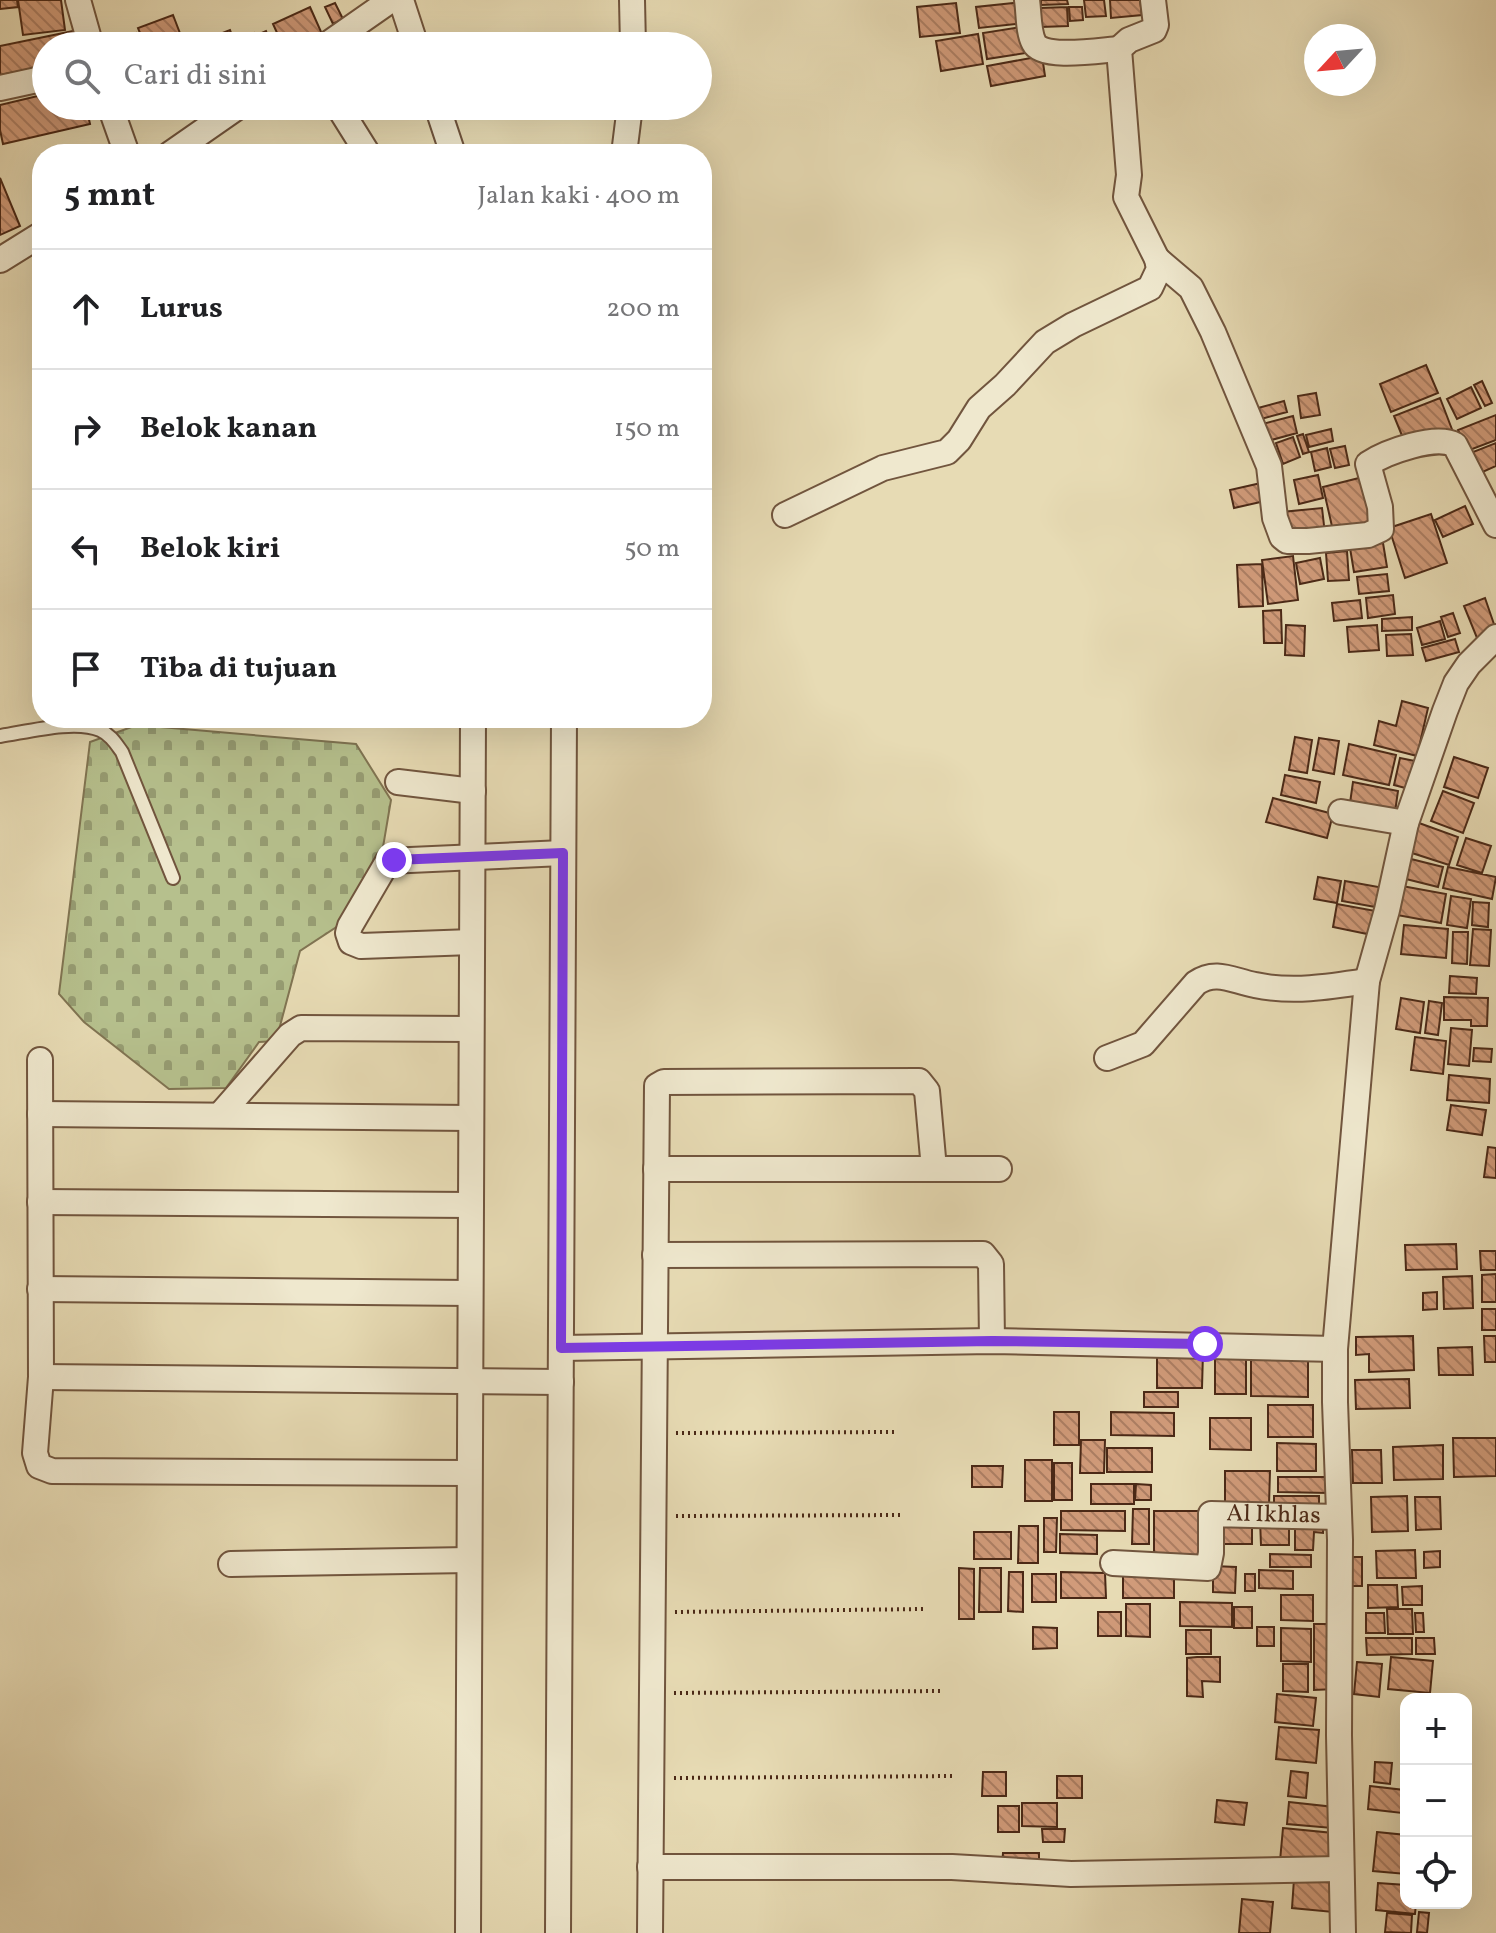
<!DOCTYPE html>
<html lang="id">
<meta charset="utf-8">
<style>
:root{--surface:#fff;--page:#f6f6f6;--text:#202124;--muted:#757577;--line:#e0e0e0}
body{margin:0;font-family:Vollkorn,serif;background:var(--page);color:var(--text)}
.controls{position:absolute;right:24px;bottom:24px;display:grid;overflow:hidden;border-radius:16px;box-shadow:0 8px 32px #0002}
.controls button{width:72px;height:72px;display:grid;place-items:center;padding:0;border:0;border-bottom:2px solid var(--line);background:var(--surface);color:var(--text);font:40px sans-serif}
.compass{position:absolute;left:1304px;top:24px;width:72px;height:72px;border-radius:50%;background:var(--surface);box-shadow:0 8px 32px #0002;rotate:244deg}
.stop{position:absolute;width:24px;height:24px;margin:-18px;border:6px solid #7c3aed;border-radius:50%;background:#fff}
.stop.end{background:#7c3aed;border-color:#fff;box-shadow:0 2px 8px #0008}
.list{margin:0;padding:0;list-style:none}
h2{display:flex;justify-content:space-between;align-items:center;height:104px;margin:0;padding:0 32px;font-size:34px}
h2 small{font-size:26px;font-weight:400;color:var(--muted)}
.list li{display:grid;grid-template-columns:52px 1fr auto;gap:24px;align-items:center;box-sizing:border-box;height:120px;padding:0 32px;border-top:2px solid var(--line)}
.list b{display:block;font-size:30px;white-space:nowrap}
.list em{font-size:26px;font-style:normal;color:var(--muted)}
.icon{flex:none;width:44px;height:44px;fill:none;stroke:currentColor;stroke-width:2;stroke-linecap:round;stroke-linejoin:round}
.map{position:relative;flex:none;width:1496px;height:1933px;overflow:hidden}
.search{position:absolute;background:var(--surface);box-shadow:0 8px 32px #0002;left:32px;top:32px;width:680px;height:88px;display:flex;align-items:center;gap:20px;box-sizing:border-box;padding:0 28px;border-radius:44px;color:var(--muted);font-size:30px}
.panel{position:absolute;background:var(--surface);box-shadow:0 8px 32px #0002;left:32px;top:144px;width:680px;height:584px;border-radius:32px}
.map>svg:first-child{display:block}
.cemetery{fill:url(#cemetery-stones);stroke:#807452;stroke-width:2}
.building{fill:url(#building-back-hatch);stroke:#4a2816;stroke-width:2}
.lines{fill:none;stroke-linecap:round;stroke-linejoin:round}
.lane-casing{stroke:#71553e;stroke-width:16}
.street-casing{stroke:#71553e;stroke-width:28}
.path{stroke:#4a2816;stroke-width:4;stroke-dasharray:2 4;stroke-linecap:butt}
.lane{stroke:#efe8ce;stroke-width:12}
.street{stroke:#efe8ce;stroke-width:24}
.route{stroke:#7c3aed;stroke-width:10}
.labels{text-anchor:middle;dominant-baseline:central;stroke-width:8;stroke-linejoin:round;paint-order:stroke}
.street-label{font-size:24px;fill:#4a2816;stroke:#efe8ce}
</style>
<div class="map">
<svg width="1496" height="1933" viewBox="0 0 1496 1933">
<defs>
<pattern id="cemetery-stones" width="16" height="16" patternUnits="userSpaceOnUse" patternTransform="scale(2)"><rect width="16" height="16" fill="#b6c08d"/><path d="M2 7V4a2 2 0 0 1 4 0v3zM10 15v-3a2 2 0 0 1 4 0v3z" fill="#969c72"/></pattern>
<pattern id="building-back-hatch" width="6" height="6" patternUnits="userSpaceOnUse" patternTransform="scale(2)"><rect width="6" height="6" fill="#d19b7a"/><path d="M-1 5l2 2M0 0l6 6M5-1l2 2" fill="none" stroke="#ac7e63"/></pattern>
</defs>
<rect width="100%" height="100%" fill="#e7dbb4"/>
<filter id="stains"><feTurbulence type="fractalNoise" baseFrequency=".0025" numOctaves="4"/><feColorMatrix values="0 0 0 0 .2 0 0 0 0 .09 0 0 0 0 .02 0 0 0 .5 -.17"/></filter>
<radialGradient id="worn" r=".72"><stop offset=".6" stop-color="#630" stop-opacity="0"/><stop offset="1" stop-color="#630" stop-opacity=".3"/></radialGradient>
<path class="cemetery" d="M137,725L356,744L391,800L382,853L344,922L300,951L276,1041L259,1042L226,1088L169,1089L84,1022L59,994L90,742Z"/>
<path class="building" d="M0,0H17L18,7L0,9Z
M18,0H61L65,30L23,35Z
M1041,0H1067L1068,4L1041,5Z
M1084,0H1104L1106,16L1086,17Z
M1110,0H1140L1142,15L1111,18Z
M1022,2L1024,23L979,28L976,7Z
M335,3L343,19L333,24L325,7Z
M956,3L960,33L920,37L917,7Z
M310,7L322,34L296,46H283L273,24Z
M1067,7L1068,26L1041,27L1040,8Z
M1069,7H1082L1083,20L1070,21Z
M173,15L181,36L155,46H145L138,28Z
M1021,27L1026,53L987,59L983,33Z
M83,29L86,46H46V66L0,75V46Z
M230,30L236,46H216L212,37Z
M266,31L272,46H262L257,35Z
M136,33L139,46H110L109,40Z
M254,33L259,44L240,46L238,40Z
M978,34L983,64L941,71L936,41Z
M1042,56L1045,76L991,86L987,66Z
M46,94V106H86L90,124L3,144L0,130V105Z
M130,106H163L164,109L133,118Z
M0,178L20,226L0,235Z
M1426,365L1438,393L1391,412L1380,384Z
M1482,381L1492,403L1485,406L1474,385Z
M1471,387L1481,408L1457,419L1447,399Z
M1316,393L1320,415L1301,418L1298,396Z
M1440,398L1453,432L1405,443L1394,416Z
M1284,401L1287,412L1261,419L1258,408Z
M1496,415V440L1467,451L1458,430Z
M1293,416L1297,433L1264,442L1259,425Z
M1331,429L1333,441L1309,447L1306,435Z
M1303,434L1309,452L1303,454L1297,436Z
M1293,437L1300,457L1283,464L1276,443Z
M1496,443V466L1476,475L1468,454Z
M1345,446L1349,465L1335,468L1330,449Z
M1327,448L1331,467L1315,471L1311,452Z
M1318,475L1323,498L1299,504L1294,480Z
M1363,477L1375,525L1334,535L1323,487Z
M1261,483L1265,501L1234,508L1230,490Z
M1465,506L1473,524L1443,537L1435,520Z
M1322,508L1325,534L1285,537L1282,512Z
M1431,514L1447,563L1405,578L1389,528Z
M1383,543L1387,567L1354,572L1350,548Z
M1347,551L1349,580L1328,581L1326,553Z
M1293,556L1298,600L1268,604L1262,560Z
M1320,558L1324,579L1300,584L1296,563Z
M1262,564L1263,606L1239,607L1237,565Z
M1387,574L1389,591L1359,594L1357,577Z
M1393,595L1395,614L1368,618L1366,598Z
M1485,598L1496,630L1477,638L1464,606Z
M1360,600L1362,618L1334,621L1332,603Z
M1281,610L1282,643H1264L1263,611Z
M1453,613L1460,633L1448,637L1441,617Z
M1412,617V630L1382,631V619Z
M1440,621L1445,639L1422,645L1417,628Z
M1286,625L1305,626L1304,656L1285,655Z
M1377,625L1379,650L1349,652L1347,627Z
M1411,634L1413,655L1387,656L1386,635Z
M1455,639L1459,652L1426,661L1422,648Z
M1402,701L1428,708L1417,756L1374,745L1379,721L1396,726Z
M1295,737L1312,740L1307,773L1289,770Z
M1319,738L1339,741L1334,774L1313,770Z
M1349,744L1396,755L1389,785L1343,775Z
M1454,757L1488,768L1478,798L1444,787Z
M1400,758L1415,761L1409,789L1394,785Z
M1285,775L1320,782L1316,803L1281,795Z
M1353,782L1398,791L1395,812L1350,803Z
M1443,791L1474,803L1463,833L1431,821Z
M1273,798L1333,814L1327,838L1266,822Z
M1419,823L1458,837L1449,865L1409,852Z
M1466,838L1491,846L1482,873L1457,865Z
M1411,859L1443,867L1438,887L1406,879Z
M1448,867L1496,877L1492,899L1443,888Z
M1318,877L1341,881L1337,903L1314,899Z
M1345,881L1384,888L1381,908L1342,901Z
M1402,886L1446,894L1441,923L1397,915Z
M1451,896L1471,899L1467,928L1447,925Z
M1473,902L1489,903L1488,927L1472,925Z
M1337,904L1381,912L1377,936L1333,927Z
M1404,925L1448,929L1446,958L1401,954Z
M1473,929L1491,930L1489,966L1470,965Z
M1453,932H1468L1467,964L1452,963Z
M1450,976L1477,978L1476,994L1449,993Z
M1444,997L1488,998L1487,1026H1471V1020H1444Z
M1401,998L1424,1002L1420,1033L1396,1029Z
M1429,1001L1442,1003L1438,1035L1425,1033Z
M1451,1028L1472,1030L1469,1066L1448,1064Z
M1415,1037L1446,1041L1443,1074L1411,1070Z
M1474,1048L1492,1049L1491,1062L1473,1061Z
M1449,1075L1490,1079L1489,1103L1447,1100Z
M1451,1105L1486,1110L1482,1135L1447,1130Z
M1488,1147L1496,1148V1178L1484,1177Z
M1456,1244L1457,1269L1406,1270L1405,1245Z
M1480,1251H1496V1270H1481Z
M1496,1274V1302H1482V1275Z
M1472,1276L1473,1308L1444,1309L1443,1277Z
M1437,1292V1309L1423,1310V1293Z
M1482,1309H1496V1330H1482Z
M1413,1336L1414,1370L1369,1372V1354L1356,1355V1337Z
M1484,1336H1496V1362H1485Z
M1472,1347L1473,1375H1439L1438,1348Z
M1251,1351H1308V1397L1251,1396Z
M1157,1352H1203L1202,1388H1157Z
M1215,1356L1246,1357V1394H1215Z
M1409,1379L1410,1408L1356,1409L1355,1380Z
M1144,1392H1178V1407H1144Z
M1268,1405H1313V1437H1268Z
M1054,1412H1079V1445H1054Z
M1111,1412L1174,1413V1436L1111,1435Z
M1210,1418H1251V1450L1210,1449Z
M1453,1438H1496V1476L1454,1477Z
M1081,1440H1105L1104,1473H1080Z
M1277,1443L1316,1444V1471H1277Z
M1443,1445V1479L1394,1480L1393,1447Z
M1107,1448H1152V1472H1107Z
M1352,1450H1381L1382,1483H1353Z
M1025,1460H1052V1501H1025Z
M1054,1463H1072V1500H1054Z
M972,1466H1003L1002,1487H972Z
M1225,1471H1270L1269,1505L1225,1504Z
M1278,1477H1328V1493L1278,1492Z
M1091,1484H1134V1504H1091Z
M1136,1484L1151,1485V1500H1135Z
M1274,1496H1319V1513H1274Z
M1407,1496L1408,1531L1372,1532L1371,1497Z
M1415,1497H1440L1441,1529L1416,1530Z
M1133,1509H1149V1544H1132Z
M1061,1511H1125V1531L1061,1530Z
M1154,1511H1204V1559L1154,1558Z
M1219,1516H1252V1544H1219Z
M1044,1518H1057L1056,1552H1044Z
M1323,1518V1533L1314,1532L1313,1550H1295V1519Z
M1260,1520L1289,1521V1545H1261Z
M1019,1526H1038V1563H1018Z
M974,1532H1011V1559H974Z
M1060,1534L1097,1535V1554L1060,1553Z
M1415,1550L1416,1578H1377L1376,1551Z
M1440,1551V1567L1424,1568V1552Z
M1270,1554L1311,1555V1567H1270Z
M1345,1557H1362V1586H1346Z
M1213,1566L1236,1567L1235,1593L1213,1592Z
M959,1568L974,1569V1619H959Z
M980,1568H1001V1612H979Z
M1123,1568H1174V1598H1123Z
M1259,1570L1293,1571V1589L1259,1588Z
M1009,1572H1023V1612L1008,1611Z
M1061,1572L1105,1573L1106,1598H1061Z
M1032,1574H1056V1602H1032Z
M1245,1574H1255V1591H1245Z
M1368,1585H1397L1398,1607L1368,1608Z
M1422,1586V1605H1403L1402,1587Z
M1281,1595H1313V1621L1281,1620Z
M1180,1602L1232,1603V1627L1180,1626Z
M1126,1604H1150V1637L1126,1636Z
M1234,1607H1252V1628H1234Z
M1387,1609H1412L1413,1634H1388Z
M1098,1612H1121V1636H1098Z
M1366,1613H1384L1385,1633H1366Z
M1415,1613H1423L1424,1632H1416Z
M1314,1624H1336L1335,1689L1314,1690Z
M1033,1627L1057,1628V1648L1033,1649Z
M1257,1627H1274V1646H1257Z
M1281,1628L1311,1629V1662L1281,1661Z
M1186,1630H1211V1654H1186Z
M1366,1638H1412V1654L1367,1655Z
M1416,1638H1434L1435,1654H1416Z
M1197,1657H1220V1682L1202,1681L1203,1697L1187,1696V1658Z
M1391,1657L1433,1661L1430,1693L1388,1689Z
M1357,1662L1382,1664L1379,1697L1354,1694Z
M1283,1664H1308V1692L1283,1691Z
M1277,1694L1316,1698L1313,1726L1275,1722Z
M1279,1727L1319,1730L1316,1763L1276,1759Z
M1375,1762L1392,1763L1390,1784L1374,1782Z
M1291,1771L1308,1773L1306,1798L1288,1796Z
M983,1772H1006V1796H982Z
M1057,1776H1082V1798H1057Z
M1370,1786L1404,1790L1402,1813L1368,1809Z
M1217,1800L1247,1803L1244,1825L1215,1822Z
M1289,1802L1334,1807L1332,1828L1287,1824Z
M1022,1803H1057V1827L1022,1826Z
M998,1806H1019V1832H998Z
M1283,1828L1333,1833L1330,1866L1280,1861Z
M1042,1829H1065L1064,1842H1043Z
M1377,1832L1406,1835V1874L1373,1871Z
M1003,1853H1039V1867L1002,1866Z
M1294,1879L1335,1883L1333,1912L1292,1908Z
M1378,1883L1406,1885V1903H1416L1415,1914L1376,1910Z
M1242,1899L1273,1902L1270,1933H1239Z
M1419,1912L1429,1913L1427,1933L1417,1932Z
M1387,1913L1412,1915L1411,1933L1385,1932Z"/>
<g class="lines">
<defs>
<path id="lane" d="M0,736C27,732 75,719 100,730C111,735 116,744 122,752L173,878"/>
<g id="street">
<path d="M78,0L91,46"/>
<path d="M401,0L416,46"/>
<path d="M632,0L633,46"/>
<path d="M1027,0C1029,13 1028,32 1034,43C1042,60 1102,50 1119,49"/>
<path d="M325,46L391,0"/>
<path d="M0,88L46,78"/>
<path d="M110,106L127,154"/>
<path d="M338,106L368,154"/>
<path d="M437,106L453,154"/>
<path d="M170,154L239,106"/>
<path d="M624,154L630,106"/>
<path d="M1157,259L1191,288L1213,332L1269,466L1275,518L1282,537L1287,541H1308L1368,535L1381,529L1380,507L1368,464C1386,452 1436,434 1455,445L1496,525"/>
<path d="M0,260L42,234"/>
<path d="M785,515L883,468L947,452L959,440L979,408L1005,385L1045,342L1073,325L1150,288L1159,269L1157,259L1126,197L1129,175L1119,49L1129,40L1154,30L1156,25L1153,0"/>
<path d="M398,782L473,791"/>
<path d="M1341,812L1406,823"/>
<path d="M472,942L361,946L351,942L348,933L350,926L388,861L563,853"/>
<path d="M1107,1058L1143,1044L1196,983C1216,969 1233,981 1255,985C1292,993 1329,987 1367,981"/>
<path d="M40,1060L41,1377L35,1453L39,1466L52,1471L469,1473"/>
<path d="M40,1114L471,1118"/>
<path d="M220,1115L290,1035L301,1028L471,1029"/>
<path d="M656,1169H999"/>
<path d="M40,1202L471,1205"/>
<path d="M655,1255L983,1254L991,1264L992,1341"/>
<path d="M40,1289L470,1293"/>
<path d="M561,1348L992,1341L1335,1349"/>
<path d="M41,1377L561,1382"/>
<path id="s1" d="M1113,1563L1208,1568L1211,1553V1514L1339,1517"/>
<path d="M231,1564L469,1560"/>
<path d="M650,1867H952L1071,1874L1340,1869"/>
<path d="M468,1933L473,718"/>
<path d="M558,1933L564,718"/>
<path d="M650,1933L657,1086L664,1082L919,1081L927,1091L934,1169"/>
<path d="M1343,1933L1339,1735L1340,1540L1335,1402V1349L1367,981L1387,910L1406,823L1445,711L1456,683L1469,664L1496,637"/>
</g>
</defs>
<use href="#lane" class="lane-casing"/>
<use href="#street" class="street-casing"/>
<path class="path" d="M676,1433L894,1432
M676,1516L903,1515
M675,1612L925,1609
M674,1693L942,1691
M674,1778L952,1776"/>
<use href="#lane" class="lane"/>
<use href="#street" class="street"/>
</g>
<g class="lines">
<path class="route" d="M394,860L563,853L561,1348L992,1341L1205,1344"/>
</g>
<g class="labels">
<g class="street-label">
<text stroke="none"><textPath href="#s1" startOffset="212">Al Ikhlas</textPath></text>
</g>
</g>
<rect width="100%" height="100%" filter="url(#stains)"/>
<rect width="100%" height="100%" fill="url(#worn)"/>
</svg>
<div class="controls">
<button>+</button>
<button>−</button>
<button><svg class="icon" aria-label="locate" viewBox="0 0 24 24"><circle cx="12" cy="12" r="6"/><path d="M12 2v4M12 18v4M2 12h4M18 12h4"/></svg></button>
</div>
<svg class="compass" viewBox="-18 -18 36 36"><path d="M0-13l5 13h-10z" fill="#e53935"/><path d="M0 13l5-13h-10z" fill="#757577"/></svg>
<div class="stop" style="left:1205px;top:1344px"></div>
<div class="stop end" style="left:394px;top:860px"></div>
<div class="search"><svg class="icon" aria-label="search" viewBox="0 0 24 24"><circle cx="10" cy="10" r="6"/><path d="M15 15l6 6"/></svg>Cari di sini</div>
<section class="panel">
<h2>5 mnt<small>Jalan kaki · 400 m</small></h2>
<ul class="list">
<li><svg class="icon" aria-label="ahead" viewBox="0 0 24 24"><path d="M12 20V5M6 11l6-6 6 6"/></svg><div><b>Lurus</b></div><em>200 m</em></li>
<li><svg class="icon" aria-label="right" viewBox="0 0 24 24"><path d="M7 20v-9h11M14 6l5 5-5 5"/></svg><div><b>Belok kanan</b></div><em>150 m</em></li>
<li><svg class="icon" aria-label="left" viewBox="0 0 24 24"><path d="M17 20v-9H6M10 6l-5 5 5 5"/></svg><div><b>Belok kiri</b></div><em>50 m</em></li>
<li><svg class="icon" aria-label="arrive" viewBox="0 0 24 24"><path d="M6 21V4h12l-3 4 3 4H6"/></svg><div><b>Tiba di tujuan</b></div></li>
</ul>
</section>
</div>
